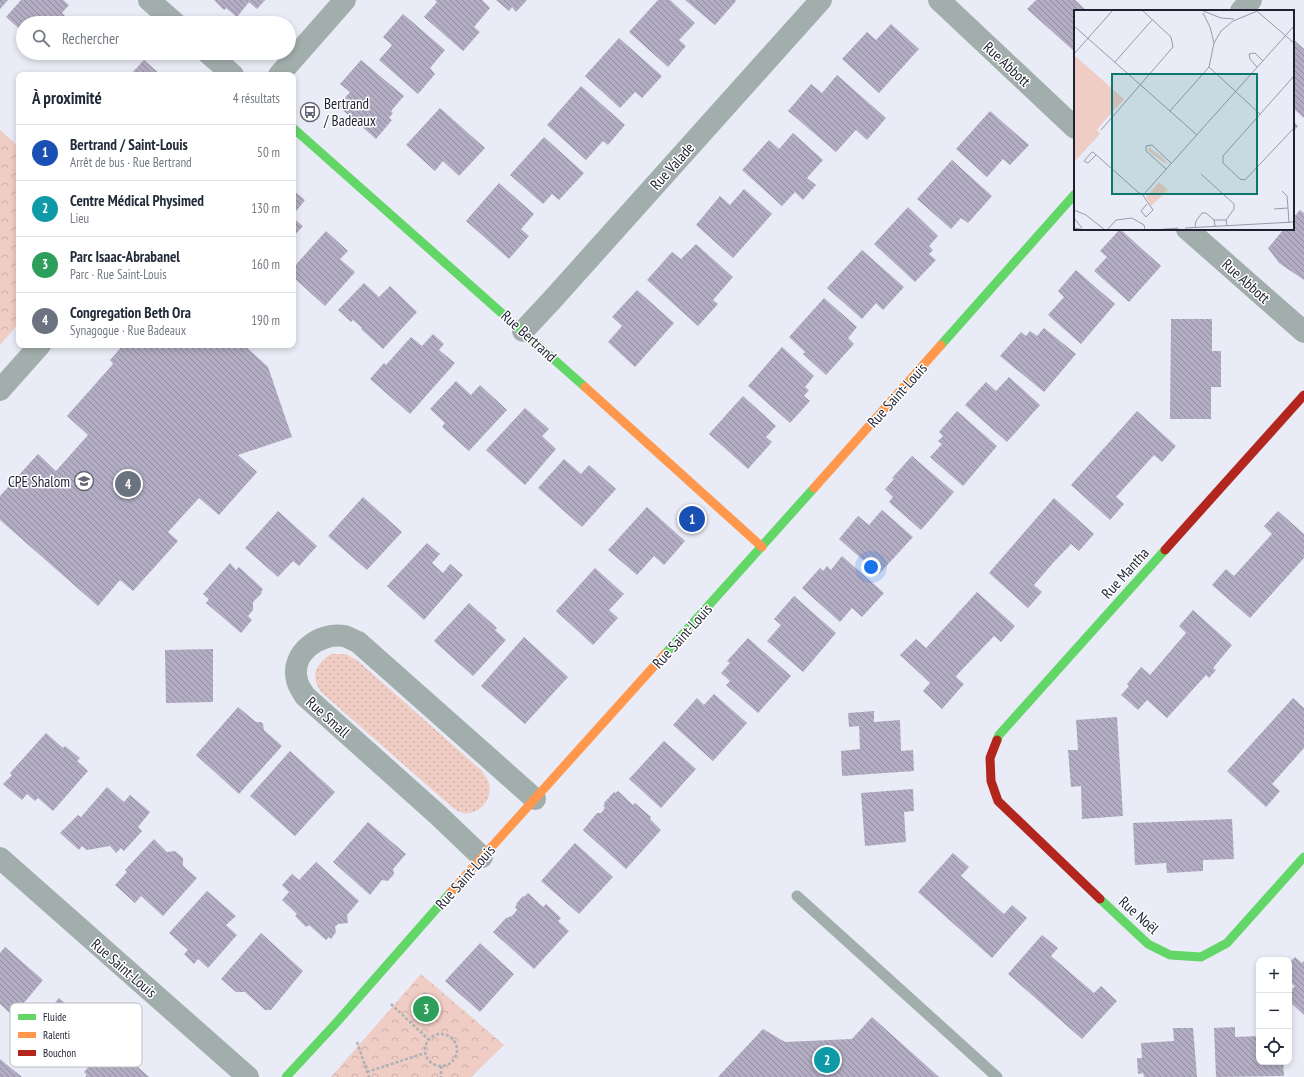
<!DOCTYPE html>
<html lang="fr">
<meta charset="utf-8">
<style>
:root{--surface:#fff;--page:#f2f2f3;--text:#1f2937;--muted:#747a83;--line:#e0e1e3;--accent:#0f766e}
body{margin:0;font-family:"PT Sans Narrow",sans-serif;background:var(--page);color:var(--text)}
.controls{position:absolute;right:12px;bottom:12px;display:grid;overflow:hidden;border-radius:8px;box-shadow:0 2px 6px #0003}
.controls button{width:36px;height:36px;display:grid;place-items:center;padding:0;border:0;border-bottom:1px solid var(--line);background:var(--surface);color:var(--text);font:20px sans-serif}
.you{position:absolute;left:871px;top:567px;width:14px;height:14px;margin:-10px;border:3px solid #fff;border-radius:50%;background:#1a73e8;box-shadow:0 0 0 6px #1a73e833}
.badge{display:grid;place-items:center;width:26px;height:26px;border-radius:50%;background:var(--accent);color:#fff;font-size:13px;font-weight:700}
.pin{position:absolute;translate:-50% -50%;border:2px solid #fff;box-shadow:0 1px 4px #0006}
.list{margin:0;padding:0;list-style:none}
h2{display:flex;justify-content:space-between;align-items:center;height:52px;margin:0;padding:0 16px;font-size:17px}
h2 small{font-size:13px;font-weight:400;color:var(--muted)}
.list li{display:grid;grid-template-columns:26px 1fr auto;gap:12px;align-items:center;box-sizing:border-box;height:56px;padding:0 16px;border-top:1px solid var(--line)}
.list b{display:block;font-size:15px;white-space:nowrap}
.list p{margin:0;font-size:13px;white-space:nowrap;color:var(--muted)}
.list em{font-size:13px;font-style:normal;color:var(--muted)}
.icon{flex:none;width:22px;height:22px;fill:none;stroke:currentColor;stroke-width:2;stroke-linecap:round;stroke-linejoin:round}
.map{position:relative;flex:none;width:1304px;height:1077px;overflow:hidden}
.search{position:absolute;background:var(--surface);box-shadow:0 2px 6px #0003;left:16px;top:16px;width:280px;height:44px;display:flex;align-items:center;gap:10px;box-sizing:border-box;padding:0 14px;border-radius:22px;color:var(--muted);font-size:15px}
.panel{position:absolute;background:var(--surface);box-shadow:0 2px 6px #0003;left:16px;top:72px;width:280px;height:276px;border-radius:8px}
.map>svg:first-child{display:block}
.grass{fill:url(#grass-dots)}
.forest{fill:url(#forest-crowns)}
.building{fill:url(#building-back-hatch)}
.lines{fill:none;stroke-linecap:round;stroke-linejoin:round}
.path{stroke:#acb3b5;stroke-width:2.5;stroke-dasharray:3 2;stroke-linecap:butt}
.lane{stroke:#a2aeab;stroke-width:11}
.street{stroke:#a2aeab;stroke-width:22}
.fast{stroke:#63d668;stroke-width:9}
.slow{stroke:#ff974d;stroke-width:9}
.jam{stroke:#b3261e;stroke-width:9}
.labels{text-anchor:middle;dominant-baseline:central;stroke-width:3;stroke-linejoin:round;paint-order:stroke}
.street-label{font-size:15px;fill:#1f2032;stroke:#fff}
.poi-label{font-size:15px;fill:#1f2032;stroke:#fff;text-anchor:start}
.inset-road{fill:none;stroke:#989aa8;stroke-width:1}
.view{fill:#0f766e;fill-opacity:0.15;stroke:#0f766e;stroke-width:2}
.inset-edge{fill:none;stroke:#1f2032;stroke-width:2}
.key{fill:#fff;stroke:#bcbcc2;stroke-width:1}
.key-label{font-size:11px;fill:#1f2032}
</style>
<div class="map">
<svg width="1304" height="1077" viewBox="0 0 1304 1077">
<defs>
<pattern id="grass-dots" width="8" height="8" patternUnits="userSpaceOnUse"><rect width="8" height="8" fill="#efccc4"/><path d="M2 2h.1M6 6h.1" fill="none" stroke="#ccafa9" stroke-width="1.8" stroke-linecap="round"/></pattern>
<pattern id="forest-crowns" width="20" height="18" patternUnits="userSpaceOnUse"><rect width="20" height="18" fill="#efccc4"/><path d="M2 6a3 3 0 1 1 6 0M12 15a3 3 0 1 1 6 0" fill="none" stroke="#ccafa9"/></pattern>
<pattern id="building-back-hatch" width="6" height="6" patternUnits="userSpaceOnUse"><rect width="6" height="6" fill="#b3adc3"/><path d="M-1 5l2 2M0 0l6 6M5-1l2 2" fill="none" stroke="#918c9f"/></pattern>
</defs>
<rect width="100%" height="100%" fill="#e9ebf6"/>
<path class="grass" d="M331,654H346L358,661L482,771C483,774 486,776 487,779C496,795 481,816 463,813C459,812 455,809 452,807L321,692C310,675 315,665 331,654Z"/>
<path class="forest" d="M0,130L19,147V323L0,345Z
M421,974L504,1045L471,1077H331Z"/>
<path class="building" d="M0,0H8L0,9Z
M21,0H63L69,5L62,13L72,23H23V32L6,17Z
M214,0H265L257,9L249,2L237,17L226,8L224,10Z
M435,0H482L490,8L474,27L480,32L463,51L424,17L437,2Z
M496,0H527L516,12L512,7L509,11Z
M658,0H670L695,23L679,40L686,46L668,67L629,32Z
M685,0H735L736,1L715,25Z
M1036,0H1075L1087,11H1075V52L1027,9Z
M403,14L445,50L430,68L435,74L418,94L379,60L392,45L383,37Z
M891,24L919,49L879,93L842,59L867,32L876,40Z
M619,38L662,76L642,98L635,92L620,108L585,76Z
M1293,39L1304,49V118L1293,108Z
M144,60L161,75H130Z
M361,60L404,96L391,111L393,113L389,118L392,120L376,139L338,106L350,92L340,84Z
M837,75L886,118L867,140L856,130L836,152L788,111L811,84L822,93Z
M581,86L625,125L608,145L603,141L586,160L547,125Z
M440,108L485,148L459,176L443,161L435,171L406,145Z
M990,111L1029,145L1010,165L1003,159L987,177L956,149Z
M1293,121L1298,126L1293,132Z
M793,133L823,160L807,178L816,185L803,200L795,192L782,206L742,170L769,140L779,149Z
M544,137L584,173L559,200L552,194L543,204L510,175Z
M952,160L992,196L968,223L961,218L951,229L917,199Z
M499,183L534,214L521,229L529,236L509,259L466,221Z
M744,189L772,214L733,258L696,225L720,196L730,205Z
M293,190L305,200L293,215Z
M908,207L938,236L929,246L933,250L929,254L936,260L915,282L874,244Z
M1300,210L1304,213V280L1279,263L1268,248L1284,229H1293V218Z
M293,218L303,226L293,237Z
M1120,229L1161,266L1129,302L1094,271L1107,257L1100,251Z
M326,231L348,251L340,259L355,272L325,306L293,277V268Z
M696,244L733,277L713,300L718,304L698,326L647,280L672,252L681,259Z
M862,250L904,287L883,310L876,303L862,319L827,288Z
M1076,270L1115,304L1081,344L1048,315L1064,297L1058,291Z
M364,283L379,297L390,286L417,312L383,349L361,329L362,328L353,320L351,322L338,310Z
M637,290L674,323L635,367L608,342L622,326L612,317Z
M824,298L857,327L848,338L854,344L826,375L803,354L805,352L789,337Z
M1171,319H1212V351H1221V387H1211V419H1170Z
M1044,328L1076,354L1044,392L1000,356L1021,332L1026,336L1030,331L1037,336Z
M433,334L444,344L439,350L455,363L410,414L370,379L384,363L386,365L411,337L422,346Z
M123,345H244L268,367L292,437L238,455L257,472L219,515L199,498L168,532L178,541L133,591L120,580L98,606L0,520V496L38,454L56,471L88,435L67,416L113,364L110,360Z
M782,347L814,376L805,387L809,390L804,396L810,401L790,423L748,386Z
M1009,377L1040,405L1007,442L965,405L986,382L996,391Z
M456,381L471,395L480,385L507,410L469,451L442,427L445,423L430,409Z
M743,396L776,426L766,437L772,442L748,469L709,434Z
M525,408L549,429L542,436L556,449L525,485L486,450Z
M957,411L997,446L963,486L930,457L942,444L938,441L943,436L939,432Z
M1137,411L1176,446L1162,462L1154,455L1116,497L1124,504L1110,520L1071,485Z
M912,456L954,492L921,530L889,502L893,497L885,489L894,479L892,478Z
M564,459L581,474L589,465L616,489L582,527L538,488Z
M363,497L402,532L367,570L328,536Z
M1054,498L1094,534L1079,551L1071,544L1053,563L1034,585L1042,592L1028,608L989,573Z
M647,507L685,541L664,565L654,556L637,575L608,550Z
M882,510L913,537L879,574L839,539L858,516L869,525Z
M278,511L317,546L299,566L293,561L278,577L245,548Z
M1278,511L1304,534V558L1250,618L1212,585L1226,569L1234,576L1272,534L1264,526Z
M427,543L440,554L432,563L443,573L450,564L463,575L424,620L387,586Z
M842,556L884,593L862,617L852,608L840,622L802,588L820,568L823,571L827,566L831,570Z
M230,563L236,570L239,567L263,589L261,592L262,593L253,602V610L248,616L252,620L241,633L206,603L209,599L203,594Z
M595,568L624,594L609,610L618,618L593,645L556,611Z
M977,592L1015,626L1001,642L994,636L956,676L957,678L964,684L942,709L923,691L930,683L900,655L916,639L926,648Z
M794,596L836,633L803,672L767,641L781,625L774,619Z
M469,603L497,628L495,630L506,640L473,676L434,641Z
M1193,610L1232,645L1213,668L1216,670L1209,678L1206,675L1167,718L1147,700L1138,710L1121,695L1129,686L1127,684L1141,667L1150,675L1186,633L1179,626Z
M524,637L568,677L525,724L481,686Z
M748,638L791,676L758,713L726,685L730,681L721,673L730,663L727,661Z
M213,649V702L166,703L165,650Z
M714,694L747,723L713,761L673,725L697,698L704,705Z
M1293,698L1304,708V748L1272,784L1280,791L1266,807L1227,771Z
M238,707L256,722H261L263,724L264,730L282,746L239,794L196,755Z
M874,711V722L900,720L901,751L913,750L914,771L842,776L841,751L860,749L859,726L849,727L848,713Z
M1117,717L1123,816L1082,819L1081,786L1071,787L1068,750H1078L1076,720Z
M46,733L63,748L65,746L80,758L77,761L88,771L53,811L38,798L35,801L27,794L22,800L3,784L12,775L10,773Z
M664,741L696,769L661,808L629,779Z
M290,751L335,792L295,836L250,796Z
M107,787L124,802L130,795L150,812L138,827L142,831L124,851L121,848L116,853L110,846L87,850L82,846L79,850L60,833L78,815L81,817Z
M913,789L914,811L904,812L906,842L865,846L861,793Z
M618,791L633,805L635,803L651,817L650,819L661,830L626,869L583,830L597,813H601L605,808L603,806L605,804L604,803L614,792L615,793Z
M1232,819L1234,859L1203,860V871L1167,873L1166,863L1135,865L1133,823Z
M368,822L406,854L393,869L394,874L388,881L382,880L370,895L333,862Z
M154,839L167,852L175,851L183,858V866L197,878L163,916L141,896L135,903L115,885L127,872L125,870Z
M575,843L613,877L579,914L541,881Z
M953,853L969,867L961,876L1004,914L1012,905L1027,918L992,958L918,892Z
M316,862L359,901L347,915L348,923L338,924L335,927L336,932L331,939L329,937L326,940L309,925L306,927L295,916L297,914L282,900L289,892L282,885L292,874L299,880Z
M207,891L236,916L226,925L237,935L208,968L198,959L194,964L184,954L188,950L169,933Z
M528,893L543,907L546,904L561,918L558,921L569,931L534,969L493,932L506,918L512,916L517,910L515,907L517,905L516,904L523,896L524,897Z
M261,933L303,971L271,1010H265L245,992H236L221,979Z
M1042,935L1058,948L1051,956L1094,993L1101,986L1117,1001L1082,1039L1008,974Z
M480,943L514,974L480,1012L445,981Z
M5,947L43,980L13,1016L0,1004V953Z
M1295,957L1302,963L1304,961V1015L1289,1001V993L1295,986L1289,981V963Z
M59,998L97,1030L67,1064L30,1032Z
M872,1017L939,1077H718L763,1029L785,1042L852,1039Z
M1235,1027V1037L1259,1036V1062H1283L1284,1076L1216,1077L1214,1028Z
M1173,1028H1193L1197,1077H1144L1143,1073L1138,1074L1137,1058H1142L1141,1043L1174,1041Z
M110,1042L149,1077H85L87,1075L84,1072Z
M0,1059L22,1077H0Z"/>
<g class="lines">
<path class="path" d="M391,1004L428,1039
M425 1050a16 16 0 1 1 32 0a16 16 0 1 1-32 0Z
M357,1042L369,1077
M441,1066V1077
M367,1072L425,1053"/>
<path class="lane" d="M797,896L997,1077"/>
<path class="street" d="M149,0L175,23
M939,0L1075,128
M1241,11L1251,0
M208,53L233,75
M279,75L345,0
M1187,229L1304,332
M523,331L552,300L821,0
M0,390L40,345
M482,857L438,815L305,696C302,691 298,686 297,680C290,653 320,632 344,636C348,637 353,640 358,642L535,799
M0,858L248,1077"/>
<path class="fast" d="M293,128L585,387
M941,345L1075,194
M665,654L814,488
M997,740L999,735L1165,550
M1100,899L1148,944L1170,955L1201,957L1227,943L1304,857
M286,1077L337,1022L451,892"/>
<path class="slow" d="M585,387L762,547
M814,488L941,345
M451,892L665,654"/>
<path class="jam" d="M1165,550L1304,395
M997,740L990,758L991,781L998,801L1100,899"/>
</g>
<defs>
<symbol id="bus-ring" viewBox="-11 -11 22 22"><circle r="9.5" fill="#fff" stroke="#666777" stroke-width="1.5"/><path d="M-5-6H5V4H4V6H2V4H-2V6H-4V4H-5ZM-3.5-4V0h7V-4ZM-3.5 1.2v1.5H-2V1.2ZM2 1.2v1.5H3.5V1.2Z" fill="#666777"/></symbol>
<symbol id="school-ring" viewBox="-11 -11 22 22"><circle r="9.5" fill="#fff" stroke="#666777" stroke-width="1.5"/><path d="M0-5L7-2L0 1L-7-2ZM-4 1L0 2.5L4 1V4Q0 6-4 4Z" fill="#666777"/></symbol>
</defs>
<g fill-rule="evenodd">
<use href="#bus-ring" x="299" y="101" width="22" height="22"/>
<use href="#school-ring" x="73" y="470" width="22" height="22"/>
</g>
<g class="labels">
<g class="street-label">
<text transform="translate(1007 64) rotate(43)">Rue Abbott</text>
<text transform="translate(672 166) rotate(-48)">Rue Valade</text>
<text transform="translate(1246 281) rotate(42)">Rue Abbott</text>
<text transform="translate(529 336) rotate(42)">Rue Bertrand</text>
<text transform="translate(897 395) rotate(-48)">Rue Saint-Louis</text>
<text transform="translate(1125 573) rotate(-48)">Rue Mantha</text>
<text transform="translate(682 636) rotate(-48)">Rue Saint-Louis</text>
<text transform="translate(328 717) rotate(42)">Rue Small</text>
<text transform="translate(465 877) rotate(-48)">Rue Saint-Louis</text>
<text transform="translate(1139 915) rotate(42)">Rue Noël</text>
<text transform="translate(124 968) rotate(41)">Rue Saint-Louis</text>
</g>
<g class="poi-label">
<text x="324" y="103">Bertrand<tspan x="324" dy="17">/ Badeaux</tspan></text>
<text x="70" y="481" text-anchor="end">CPE Shalom</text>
</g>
</g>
<g transform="translate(1074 10)">
<rect width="220" height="220" fill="#e9ebf6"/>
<path d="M75,137L91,150L92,154L74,141Z" fill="#efccc4"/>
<path d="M1,46L50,89L25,117L23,120L26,124L0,152ZM85,172L94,180L77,196L72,187Z" fill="#efccc4"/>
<path class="inset-road" d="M127,0L147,8L160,9M184,2L220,33M129,3L136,17L140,33M0,16L123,125M0,44L39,0M41,52L78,10M135,57L186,104M183,57L176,49L175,44L181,43L189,51M220,66L149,146V153L166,169L171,170L220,118M96,101L135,57L140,33L147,21L159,11L186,0M27,120L99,37L97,27L68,0M22,145L14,153L10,151L18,142H19L65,183L70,184L220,16M92,159L72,141V136L78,135L97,153M127,164L160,194V199L152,210M208,181L213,186L214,198M68,184L79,200L72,207L67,201L73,194M200,199L214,198L215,213M0,200L12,205L31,220M0,208L8,218M141,216L140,210H152L153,216M121,217L122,211L128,203H132L140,210M0,218L12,220M111,218L220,212M101,219L114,220M33,220L42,210L58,208L70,215L71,220M80,220L104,218"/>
<path class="view" d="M38,64H183V184H38Z"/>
<rect width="220" height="220" class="inset-edge"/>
</g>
<rect x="10" y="1003" width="132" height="64" rx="6" class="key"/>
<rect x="18" y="1014" width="18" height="6" fill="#63d668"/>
<rect x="18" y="1032" width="18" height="6" fill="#ff974d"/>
<rect x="18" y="1050" width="18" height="6" fill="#b3261e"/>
<g class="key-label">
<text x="43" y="1021">Fluide</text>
<text x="43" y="1039">Ralenti</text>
<text x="43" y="1057">Bouchon</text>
</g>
</svg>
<div class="controls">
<button>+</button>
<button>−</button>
<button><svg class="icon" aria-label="locate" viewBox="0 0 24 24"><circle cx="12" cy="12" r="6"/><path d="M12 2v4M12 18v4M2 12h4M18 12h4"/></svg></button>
</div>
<div class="you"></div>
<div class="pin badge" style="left:692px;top:519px;background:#1a4fb4">1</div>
<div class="pin badge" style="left:827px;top:1060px;background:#0f9aa8">2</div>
<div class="pin badge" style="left:426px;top:1009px;background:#2e9e5b">3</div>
<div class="pin badge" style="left:128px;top:484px;background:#6b7280">4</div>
<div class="search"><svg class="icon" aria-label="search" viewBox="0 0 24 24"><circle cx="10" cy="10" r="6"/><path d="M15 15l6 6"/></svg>Rechercher</div>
<section class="panel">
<h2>À proximité<small>4 résultats</small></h2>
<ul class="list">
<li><span class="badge" style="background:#1a4fb4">1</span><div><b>Bertrand / Saint-Louis</b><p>Arrêt de bus · Rue Bertrand</p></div><em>50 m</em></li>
<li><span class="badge" style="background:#0f9aa8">2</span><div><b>Centre Médical Physimed</b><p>Lieu</p></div><em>130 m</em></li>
<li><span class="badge" style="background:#2e9e5b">3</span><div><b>Parc Isaac-Abrabanel</b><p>Parc · Rue Saint-Louis</p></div><em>160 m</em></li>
<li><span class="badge" style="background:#6b7280">4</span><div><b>Congregation Beth Ora</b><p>Synagogue · Rue Badeaux</p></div><em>190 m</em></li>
</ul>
</section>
</div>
